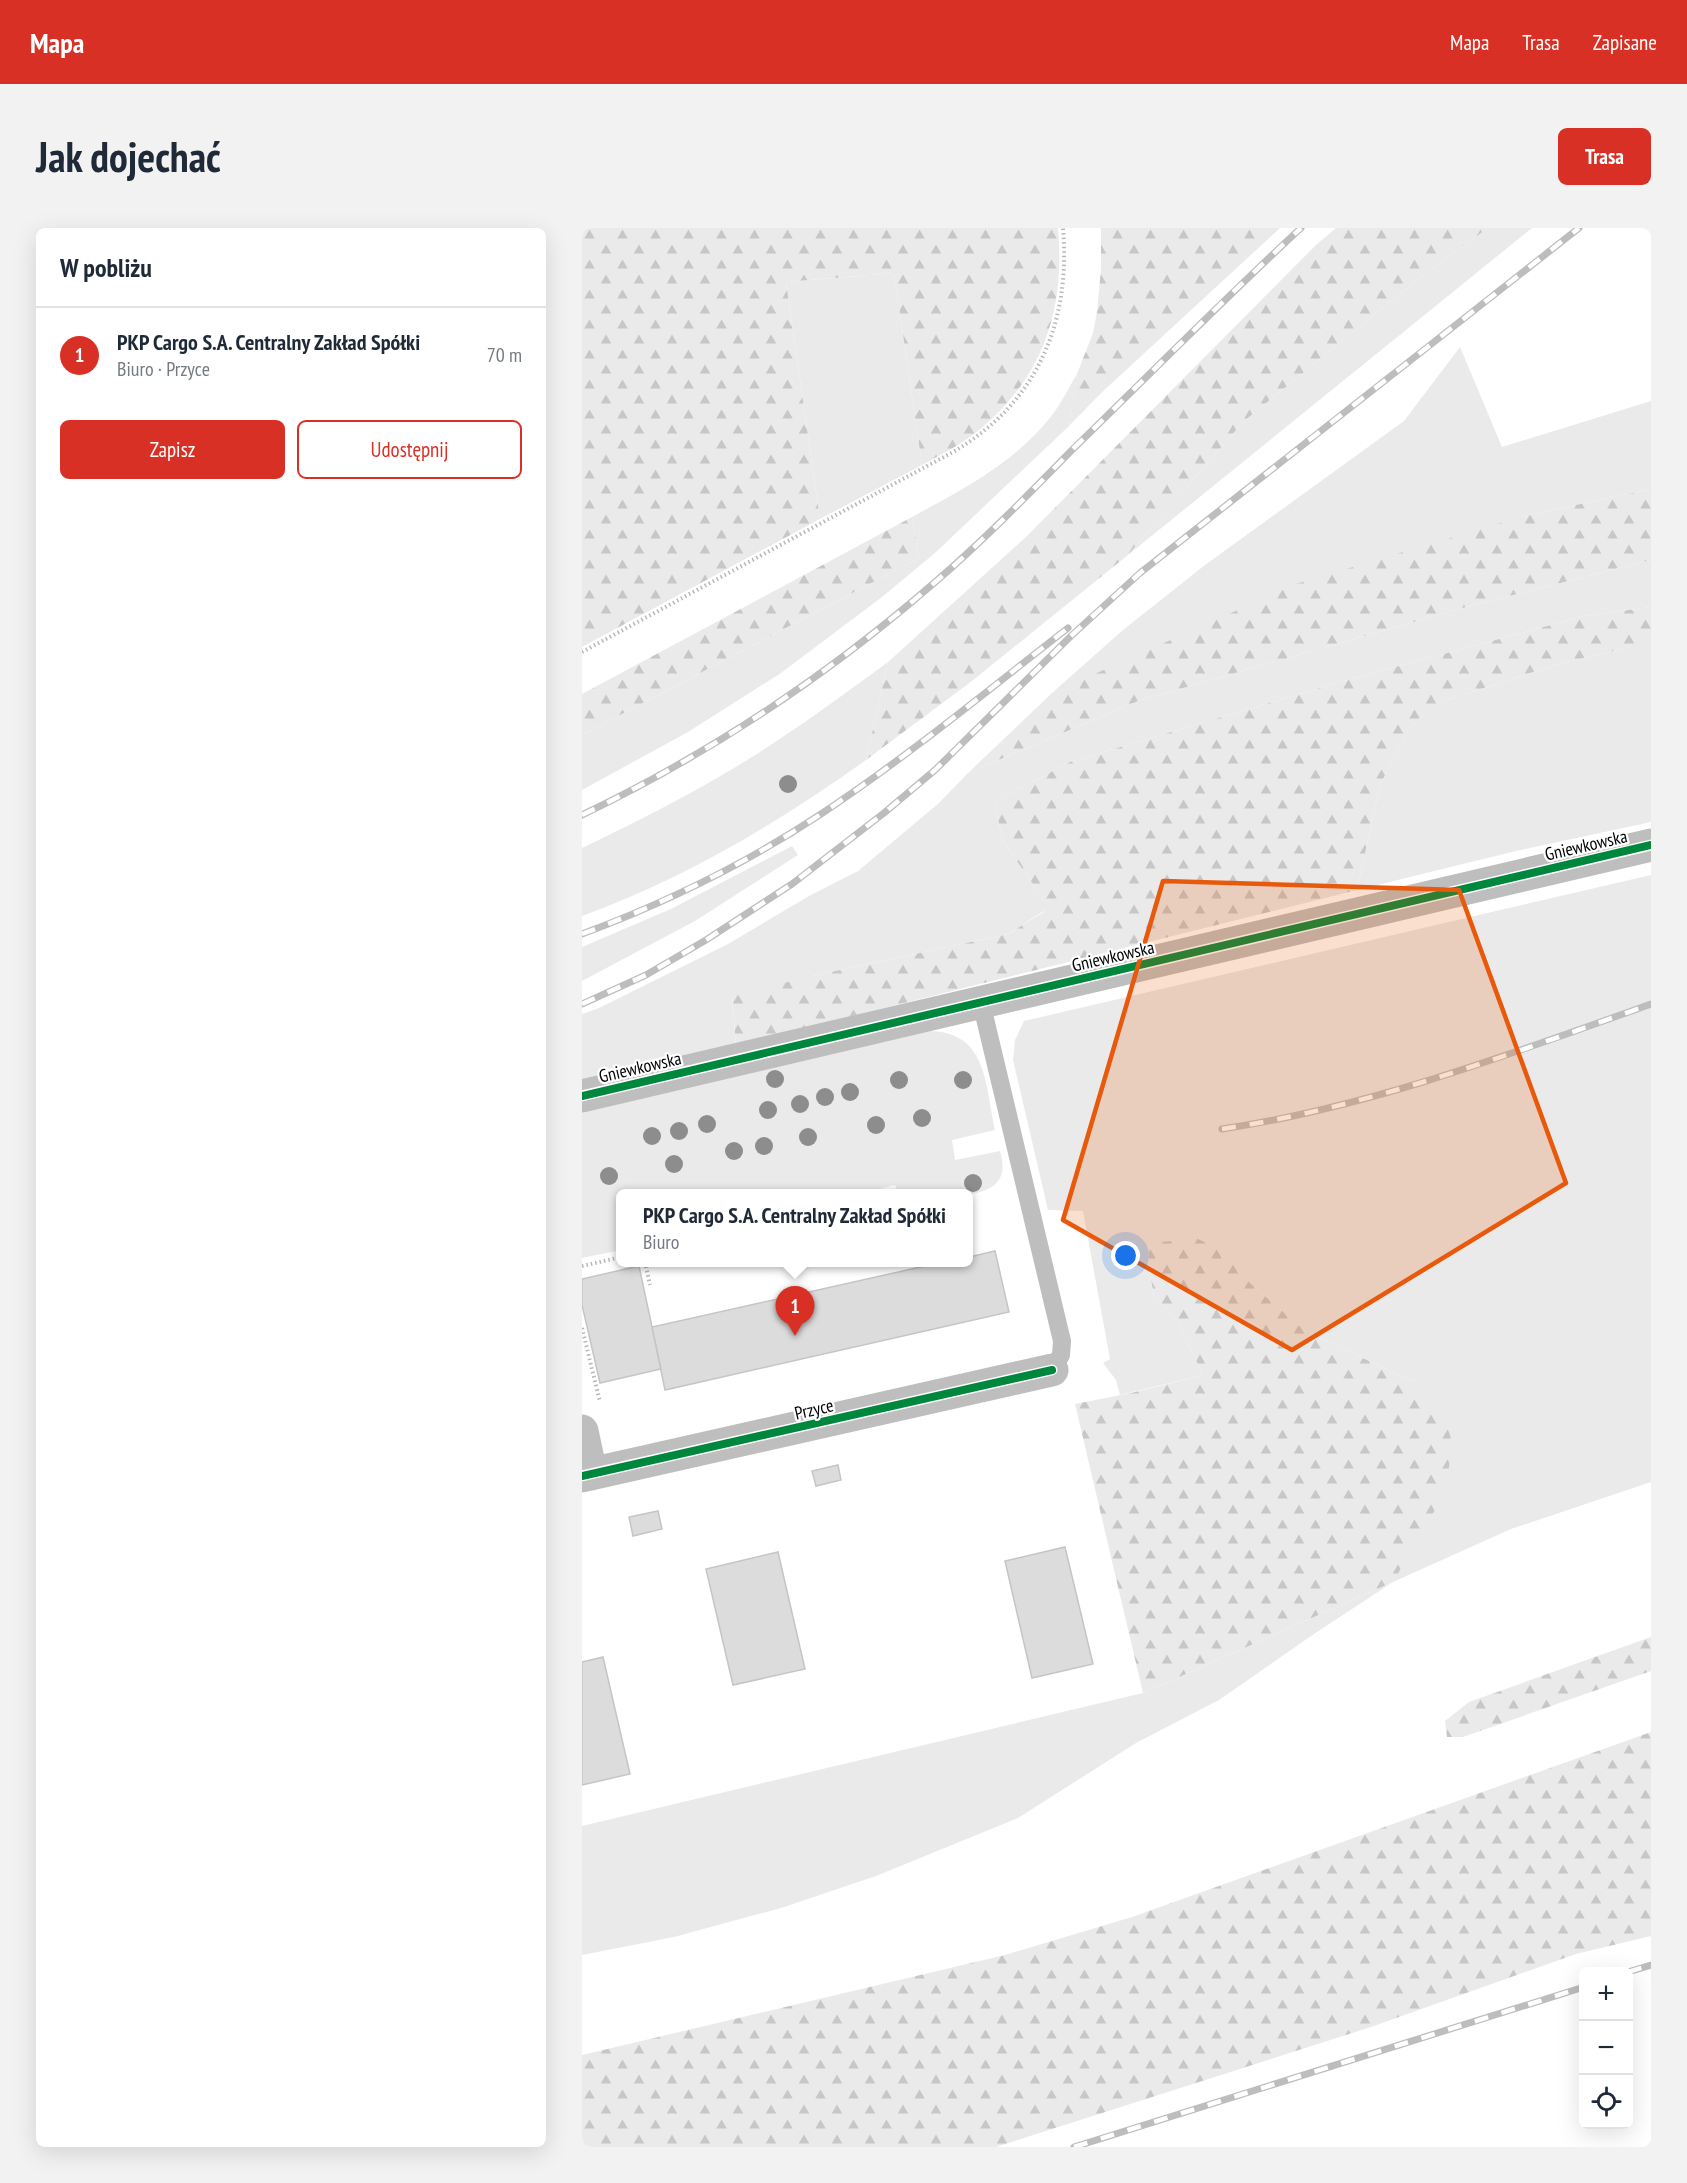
<!DOCTYPE html>
<html lang="pl">
<meta charset="utf-8">
<style>
:root{--surface:#fff;--page:#f2f2f3;--text:#1f2937;--muted:#747a83;--line:#e0e1e3;--accent:#d93025}
body{margin:0;font-family:"PT Sans Narrow",sans-serif;background:var(--page);color:var(--text)}
.controls{position:absolute;right:18px;bottom:18px;display:grid;overflow:hidden;border-radius:9px;box-shadow:0 6px 24px #0002}
.controls button{width:54px;height:54px;display:grid;place-items:center;padding:0;border:0;border-bottom:2px solid var(--line);background:var(--surface);color:var(--text);font:30px sans-serif}
.you{position:absolute;left:544px;top:1028px;width:21px;height:21px;margin:-15px;border:4px solid #fff;border-radius:50%;background:#1a73e8;box-shadow:0 0 0 9px #1a73e833}
.badge{display:grid;place-items:center;width:39px;height:39px;border-radius:50%;background:var(--accent);color:#fff;font-size:20px;font-weight:700}
.pin{position:absolute;translate:-50% -50px;filter:drop-shadow(0 2px 3px #0008)}
.pin::after{content:'';position:absolute;top:32px;width:21px;height:18px;background:inherit;clip-path:polygon(0 0,100% 0,50% 100%)}
.popup{position:absolute;left:34px;top:961px;width:357px;height:78px;box-sizing:border-box;display:grid;place-content:center;border-radius:9px;background:var(--surface);filter:drop-shadow(0 2px 4px #0005);font-size:20px;white-space:nowrap;color:var(--muted)}
.popup b{font-size:22px;color:var(--text)}
.popup::after{content:'';position:absolute;left:50%;top:100%;margin-left:-12px;border:12px solid transparent;border-top-color:var(--surface)}
.list{margin:0;padding:0;list-style:none}
h2{display:flex;justify-content:space-between;align-items:center;height:78px;margin:0;padding:0 24px;font-size:26px}
h2 small{font-size:20px;font-weight:400;color:var(--muted)}
.list li{display:grid;grid-template-columns:39px 1fr auto;gap:18px;align-items:center;box-sizing:border-box;height:96px;padding:0 24px;border-top:2px solid var(--line)}
.list b{display:block;font-size:22px;white-space:nowrap}
.list p{margin:0;font-size:20px;white-space:nowrap;color:var(--muted)}
.list em{font-size:20px;font-style:normal;color:var(--muted)}
.actions{display:flex;gap:12px;padding:18px 24px}
.actions a{flex:1;padding:14px 0;border:2px solid var(--accent);border-radius:9px;text-align:center;font-size:21px;color:var(--accent)}
.actions .main{background:var(--accent);color:#fff}
.icon{flex:none;width:33px;height:33px;fill:none;stroke:currentColor;stroke-width:2;stroke-linecap:round;stroke-linejoin:round}
.map{position:relative;flex:none;width:1069px;height:1919px;overflow:hidden;border-radius:9px}
header{display:flex;align-items:center;gap:36px;box-sizing:border-box;height:84px;padding:0 30px;background:var(--accent);color:#fff}
header strong{font-size:28px}
nav{display:flex;gap:33px;margin-inline-start:auto;font-size:21px}
.intro{display:flex;align-items:center;justify-content:space-between;box-sizing:border-box;height:144px;padding:0 36px}
h1{margin:0;font-size:42px}
.button{padding:15px 27px;border-radius:9px;background:var(--accent);color:#fff;font-size:21px;font-weight:700}
main{display:flex;gap:36px;padding:0 36px}
aside{flex:1;background:var(--surface);border-radius:9px;box-shadow:0 6px 24px #0002}
.map>svg:first-child{display:block}
.green{fill:#eaeaea}
.forest{fill:url(#forest-firs)}
.building{fill:#dcdcdc;stroke:#c5c5c5;stroke-width:1.5}
.lines{fill:none;stroke-linecap:round;stroke-linejoin:round}
.path{stroke:#b8b8b8;stroke-width:4;stroke-dasharray:1.5 3;stroke-linecap:butt}
.service{stroke:#bebebe;stroke-width:18}
.minor{stroke:#bebebe;stroke-width:33}
.rail-casing{stroke:#bdbdbd;stroke-width:7}
.rail{stroke:#fff;stroke-width:4.5;stroke-dasharray:14;stroke-linecap:butt}
.cycleway-casing{stroke:#fff;stroke-width:11}
.cycleway{stroke:#00873e;stroke-width:8}
.tree{fill:#8d8d8d}
.marked{fill:#e8590c;fill-opacity:0.2;stroke:#e8590c;stroke-width:4.5;stroke-linejoin:round}
.labels{text-anchor:middle;dominant-baseline:central;stroke-width:4.5;stroke-linejoin:round;paint-order:stroke}
.street-label{font-size:18px;fill:#000;stroke:#fff}
</style>
<header>
<strong>Mapa</strong>
<nav><a>Mapa</a><a>Trasa</a><a>Zapisane</a></nav>
</header>
<div class="intro"><h1>Jak dojechać</h1><a class="button">Trasa</a></div>
<main>
<aside>
<h2>W pobliżu<small></small></h2>
<ul class="list">
<li><span class="badge">1</span><div><b>PKP Cargo S.A. Centralny Zakład Spółki</b><p>Biuro · Przyce</p></div><em>70 m</em></li>
</ul>
<div class="actions"><a class="main">Zapisz</a><a>Udostępnij</a></div>
</aside>
<div class="map">
<svg width="1069" height="1919" viewBox="0 0 1069 1919">
<defs>
<pattern id="forest-firs" width="22" height="20" patternUnits="userSpaceOnUse" patternTransform="scale(1.5)"><rect width="22" height="20" fill="#eaeaea"/><path d="M5 1l3.5 6h-7zM16 11l3.5 6h-7z" fill="#c7c7c7"/></pattern>
</defs>
<rect width="100%" height="100%" fill="#fff"/>
<path class="green" d="M906,0H950L546,327L661,194L840,48Z
M312,45L340,237L238,291L204,54Z
M878,119L920,219L1069,173V261L942,288L470,465L541,402L623,337L822,193Z
M495,146L487,198L353,325L300,369L199,445L106,504L0,562V507L337,330L330,289C383,260 433,235 471,186C480,174 487,159 495,146Z
M1069,332V379L1002,388L761,453L488,534L412,574L421,613L462,672V683L426,706L230,748L150,769L154,817L0,852V786L17,780L146,716L227,668L276,643L357,575L386,545L556,473L884,379Z
M1048,419H1069V594L934,623L775,662L798,557L827,500L856,475L973,437Z
M306,434L284,532C196,595 102,651 0,688V620C50,596 100,571 147,543C203,510 254,472 306,434Z
M210,618L216,627L113,693L0,753V719L91,680Z
M1069,647V1254L929,1301L811,1354L732,1406L637,1472L554,1515L436,1590L294,1648L199,1680L92,1709L0,1727V1598L561,1465L811,1354L832,1154L723,1103L661,1049L640,1022L578,1014L567,1020V1042L572,1067L595,1092L621,1147L538,1167L534,1152L521,1135L528,1131L501,983L466,982L431,832L433,812L442,793Z
M347,803C406,804 403,857 413,902L370,912L373,932L418,923C426,952 414,961 387,967V966L316,965L313,957L277,966H39V1022L0,1030V883Z"/>
<path class="forest" d="M0,0H476C484,86 458,157 388,209C373,220 356,228 340,237L312,45L204,54L238,291L0,419Z
M519,0H698L517,167L487,198L495,146L511,105L515,84L519,41Z
M754,0H906L840,48L661,194L546,327L390,453L284,532L306,434L445,308L734,17Z
M1069,261V332L884,379L556,473L386,545L470,465L714,356L942,288Z
M330,289L337,330L0,507V466Z
M1069,379V419H1048L973,437L856,475L827,500L798,557L775,662L154,817L150,768L230,748L426,706L462,684V672L421,613L412,574L488,534L761,453L1002,388Z
M616,1011L640,1022L661,1049L723,1103L832,1154L863,1190L870,1214L864,1263L811,1354L561,1465L493,1176L549,1165L621,1147L595,1092L572,1067L567,1042V1020L578,1014Z
M1069,1409V1443L881,1509H865L863,1493L887,1474Z
M1069,1504V1708L994,1726L789,1799L414,1919H0V1827L423,1727L550,1689Z"/>
<path class="building" d="M413,1023L427,1084L83,1162L70,1099L361,1034H387V1029Z
M57,1038L79,1141L18,1155L0,1077V1051Z
M256,1237L259,1252L234,1258L230,1243Z
M76,1283L80,1301L51,1308L47,1289Z
M483,1319L511,1436L450,1450L423,1333Z
M196,1324L223,1441L151,1457L124,1341Z
M21,1429L48,1546L0,1557V1434Z"/>
<g class="lines">
<path class="path" d="M0,424L371,224C455,175 489,95 481,0
M63,1034L68,1057
M0,1038L39,1029
M0,1100L18,1174"/>
<path class="service" d="M399,774L480,1113L479,1127L470,1142"/>
<path class="minor" d="M0,868L1069,617
M0,1203L9,1246
M0,1248L470,1142"/>
<defs>
<path id="rail" d="M0,587C127,526 245,448 352,355C400,314 445,268 490,222C566,148 641,72 719,0
M0,706C83,675 165,635 239,586C325,529 405,463 486,400
M0,776L64,747L124,712L210,656L302,585L353,542L489,408L558,345L997,0
M640,901C787,879 929,826 1069,776
M1046,1744L1069,1737
M492,1919L1002,1759"/>
</defs>
<use href="#rail" class="rail-casing"/>
<use href="#rail" class="rail"/>
<defs>
<path id="cycleway" d="M0,868L1069,617
M0,1248L470,1142"/>
</defs>
<use href="#cycleway" class="cycleway-casing"/>
<use href="#cycleway" class="cycleway"/>
</g>
<g class="tree">
<circle cx="206" cy="556" r="9"/>
<circle cx="193" cy="851" r="9"/>
<circle cx="317" cy="852" r="9"/>
<circle cx="381" cy="852" r="9"/>
<circle cx="268" cy="864" r="9"/>
<circle cx="243" cy="869" r="9"/>
<circle cx="218" cy="876" r="9"/>
<circle cx="186" cy="882" r="9"/>
<circle cx="340" cy="890" r="9"/>
<circle cx="125" cy="896" r="9"/>
<circle cx="294" cy="897" r="9"/>
<circle cx="97" cy="903" r="9"/>
<circle cx="70" cy="908" r="9"/>
<circle cx="226" cy="909" r="9"/>
<circle cx="182" cy="918" r="9"/>
<circle cx="152" cy="923" r="9"/>
<circle cx="92" cy="936" r="9"/>
<circle cx="27" cy="948" r="9"/>
<circle cx="391" cy="955" r="9"/>
</g>
<path class="marked" d="M581,653L877,662L984,955L710,1122L481,992Z"/>
<g class="labels">
<g class="street-label">
<text transform="translate(1004 617) rotate(-13)">Gniewkowska</text>
<text transform="translate(531 728) rotate(-13)">Gniewkowska</text>
<text transform="translate(58 839) rotate(-13)">Gniewkowska</text>
<text transform="translate(232 1181) rotate(-13)">Przyce</text>
</g>
</g>
</svg>
<div class="controls">
<button>+</button>
<button>−</button>
<button><svg class="icon" aria-label="locate" viewBox="0 0 24 24"><circle cx="12" cy="12" r="6"/><path d="M12 2v4M12 18v4M2 12h4M18 12h4"/></svg></button>
</div>
<div class="you"></div>
<div class="pin badge" style="left:213px;top:1108px">1</div>
<div class="popup"><b>PKP Cargo S.A. Centralny Zakład Spółki</b>Biuro</div>
</div>
</main>
